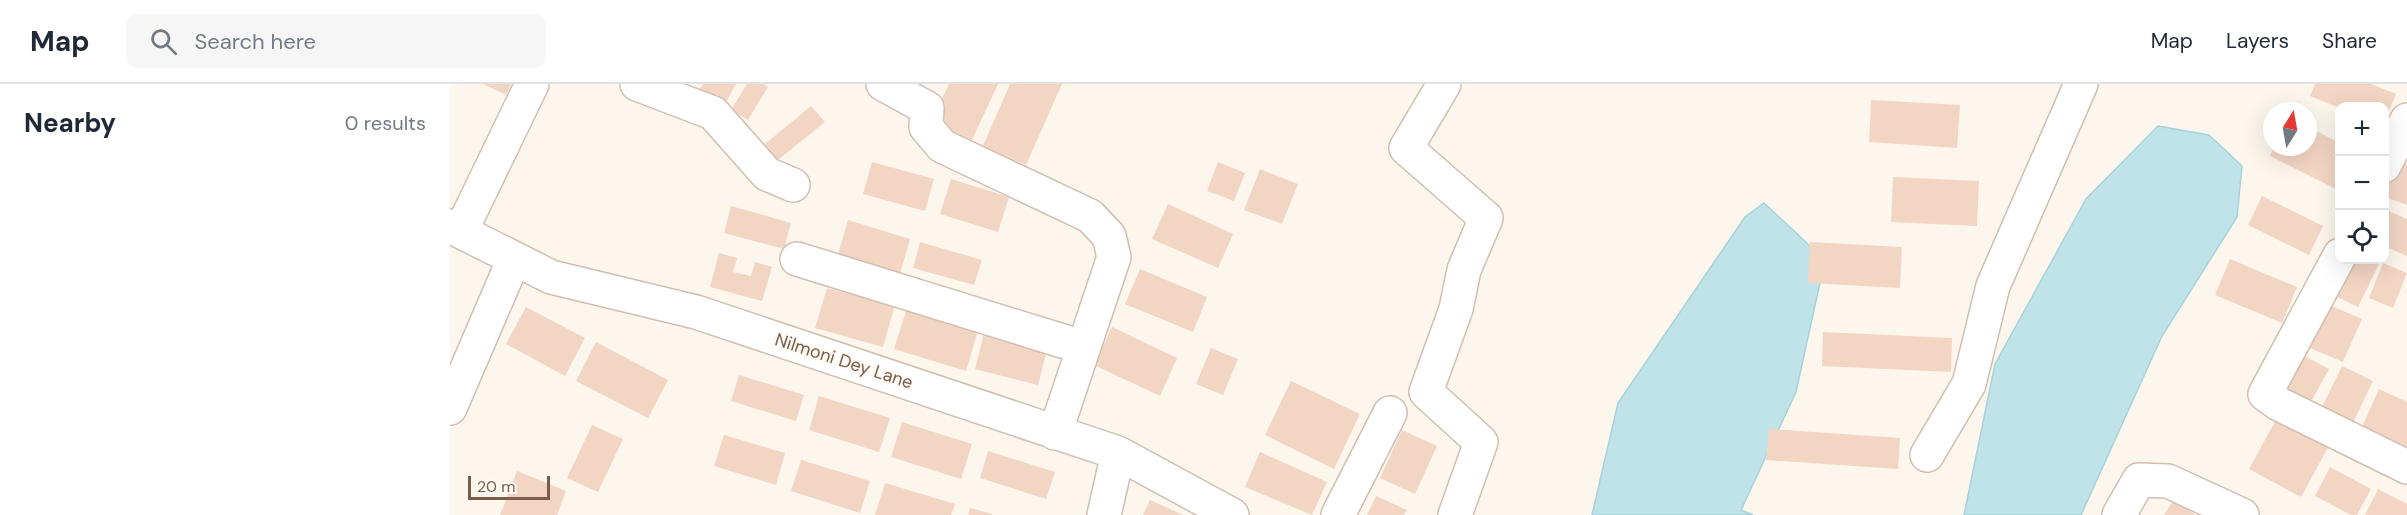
<!DOCTYPE html>
<meta charset="utf-8">
<style>
:root{--surface:#fff;--page:#f6f6f7;--text:#1f2937;--muted:#747a83;--line:#e0e1e3}
body{margin:0;font-family:"DM Sans",sans-serif;background:var(--page);color:var(--text)}
.controls{position:absolute;right:18px;top:18px;display:grid;overflow:hidden;border-radius:12px;box-shadow:0 6px 24px #0002}
.controls button{width:54px;height:54px;display:grid;place-items:center;padding:0;border:0;border-bottom:2px solid var(--line);background:var(--surface);color:var(--text);font:30px sans-serif}
.compass{position:absolute;left:1813px;top:18px;width:54px;height:54px;border-radius:50%;background:var(--surface);box-shadow:0 6px 24px #0002;rotate:11deg}
.scale{position:absolute;left:18px;bottom:15px;width:82px;box-sizing:border-box;padding-left:6px;border:3px solid #7a5c4d;border-top:0;font-size:16px;line-height:21px;white-space:nowrap;color:#7a5c4d;-webkit-text-stroke:4px #fffaf3;paint-order:stroke}
.list{margin:0;padding:0;list-style:none}
h2{display:flex;justify-content:space-between;align-items:center;height:78px;margin:0;padding:0 24px;font-size:26px}
h2 small{font-size:20px;font-weight:400;color:var(--muted)}
.icon{flex:none;width:33px;height:33px;fill:none;stroke:currentColor;stroke-width:2;stroke-linecap:round;stroke-linejoin:round}
.map{position:relative;flex:none;width:1957px;height:431px;overflow:hidden}
header{display:flex;align-items:center;gap:36px;box-sizing:border-box;height:84px;padding:0 30px;background:var(--surface);border-bottom:2px solid var(--line)}
header strong{font-size:28px}
nav{display:flex;gap:33px;margin-inline-start:auto;font-size:21px}
.search{width:420px;height:54px;background:var(--page);display:flex;align-items:center;gap:15px;box-sizing:border-box;padding:0 21px;border-radius:12px;color:var(--muted);font-size:22px}
main{display:flex}
aside{flex:1;background:var(--surface)}
.map>svg:first-child{display:block}
.water{fill:#bfe3e8;stroke:#a5d3da;stroke-width:1.5}
.building{fill:#f3d5c3}
.lines{fill:none;stroke-linecap:round;stroke-linejoin:round}
.minor-casing{stroke:#d1beb0;stroke-width:36}
.minor{stroke:#fff;stroke-width:33}
.labels{text-anchor:middle;dominant-baseline:central;stroke-width:4.5;stroke-linejoin:round;paint-order:stroke}
.street-label{font-size:18px;fill:#7a5c4d;stroke:#fffaf3}
</style>
<header>
<strong>Map</strong>
<div class="search"><svg class="icon" aria-label="search" viewBox="0 0 24 24"><circle cx="10" cy="10" r="6"/><path d="M15 15l6 6"/></svg>Search here</div>
<nav><a>Map</a><a>Layers</a><a>Share</a></nav>
</header>
<main>
<aside>
<h2>Nearby<small>0 results</small></h2>
<ul class="list">
</ul>
</aside>
<div class="map">
<svg width="1957" height="431" viewBox="0 0 1957 431">
<rect width="100%" height="100%" fill="#fdf6ec"/>
<path class="water" d="M1708,42L1759,51L1792,82L1787,133L1712,252L1631,431H1514L1545,280L1636,115Z
M1314,119L1375,176L1346,308L1291,426L1303,431H1142L1168,319L1295,133Z"/>
<path class="building" d="M33,0H61L56,11Z
M253,0H286L274,22L249,7Z
M297,0H313L318,3L298,36L281,26Z
M499,0H548L522,56L481,37Z
M560,0H612L576,81L533,62Z
M1865,0H1921L1946,10L1935,36L1934,22L1890,24L1860,12Z
M1421,16L1510,21L1507,64L1419,58Z
M361,22L375,38L328,76L315,60Z
M1858,43L1890,59V107L1820,72L1824,63H1858Z
M1947,77L1957,80V121L1935,113Z
M422,78L484,95L475,127L413,110Z
M768,78L795,89L784,117L757,107Z
M810,85L848,100L832,140L794,126Z
M1443,93L1529,97L1527,142L1441,138Z
M501,95L559,113L548,148L490,130Z
M1812,112L1873,142L1859,171L1798,141Z
M718,120L783,150L768,184L702,155Z
M281,122L341,139L334,165L274,149Z
M1934,125L1957,135V172L1934,162Z
M398,136L460,155L449,193L387,174Z
M470,158L532,176L524,201L463,184Z
M1360,158L1452,163L1450,204L1358,199Z
M269,169L287,174L283,188L301,192L305,178L322,183L312,217L260,203Z
M1780,175L1847,203L1832,239L1765,211Z
M1893,176H1931L1908,223L1877,208Z
M1933,179L1957,189L1943,224L1919,214Z
M690,185L757,213L743,248L675,220Z
M377,204L410,213L412,204L447,214L433,263L365,244Z
M459,218L530,240L516,287L444,265Z
M1872,218L1912,235L1893,278L1853,261Z
M76,223L135,254L115,292L56,260Z
M662,243L727,274L710,312L644,281Z
M1373,248L1502,254L1501,288L1372,282Z
M534,249L597,266L588,301L525,285Z
M146,258L218,296L198,334L126,297Z
M761,264L788,275L773,311L746,300Z
M1847,268L1879,285L1856,327L1825,311Z
M1892,282L1923,297L1901,343L1870,327Z
M289,291L354,311L346,337L281,317Z
M841,297L910,330L884,385L815,351Z
M1929,305L1957,318V364L1912,343Z
M369,312L440,334L429,368L359,346Z
M1828,332L1880,360L1851,413L1799,385Z
M452,338L522,360L511,395L441,373Z
M142,341L173,355L148,408L117,394Z
M1319,345L1450,354L1448,385L1316,376Z
M952,346L987,362L965,410L930,394Z
M274,351L335,369L326,401L264,382Z
M538,367L605,388L596,415L530,394Z
M810,368L877,398L862,431L795,403Z
M351,376L420,397L410,429L341,407Z
M1880,383L1921,405L1907,431H1901L1865,412Z
M67,387L116,407L107,431H50Z
M435,399L505,420L501,431H425Z
M1928,405L1957,420V431H1915Z
M926,412L957,426L954,431H917Z
M700,416L733,431H693Z
M1723,417L1746,431H1714Z
M520,424L542,430V431H518Z"/>
<g class="lines">
<defs>
<path id="minor" d="M187,0L263,29L317,90L343,101
M433,0L477,24L476,43L492,62L640,132L659,152L664,173L605,349
M994,0L956,64L1036,134L1014,186L1006,225L976,308L1031,358L1005,431
M1934,82L1957,36
M0,142L101,193L246,228L668,369L782,431
M11,147L82,0
M1890,171L1815,310L1829,320L1957,383
M347,175L632,263
M0,324L64,175
M1477,371L1519,300L1543,202L1631,0
M654,431L668,369
M888,431L940,329
M1669,431L1689,396L1718,397L1792,431"/>
</defs>
<use href="#minor" class="minor-casing"/>
<use href="#minor" class="minor"/>
</g>
<g class="labels">
<g class="street-label">
<text transform="translate(394 277) rotate(18)">Nilmoni Dey Lane</text>
</g>
</g>
</svg>
<div class="controls">
<button>+</button>
<button>−</button>
<button><svg class="icon" aria-label="locate" viewBox="0 0 24 24"><circle cx="12" cy="12" r="6"/><path d="M12 2v4M12 18v4M2 12h4M18 12h4"/></svg></button>
</div>
<svg class="compass" viewBox="-18 -18 36 36"><path d="M0-13l5 13h-10z" fill="#e53935"/><path d="M0 13l5-13h-10z" fill="#747a83"/></svg>
<div class="scale">20 m</div>
</div>
</main>
